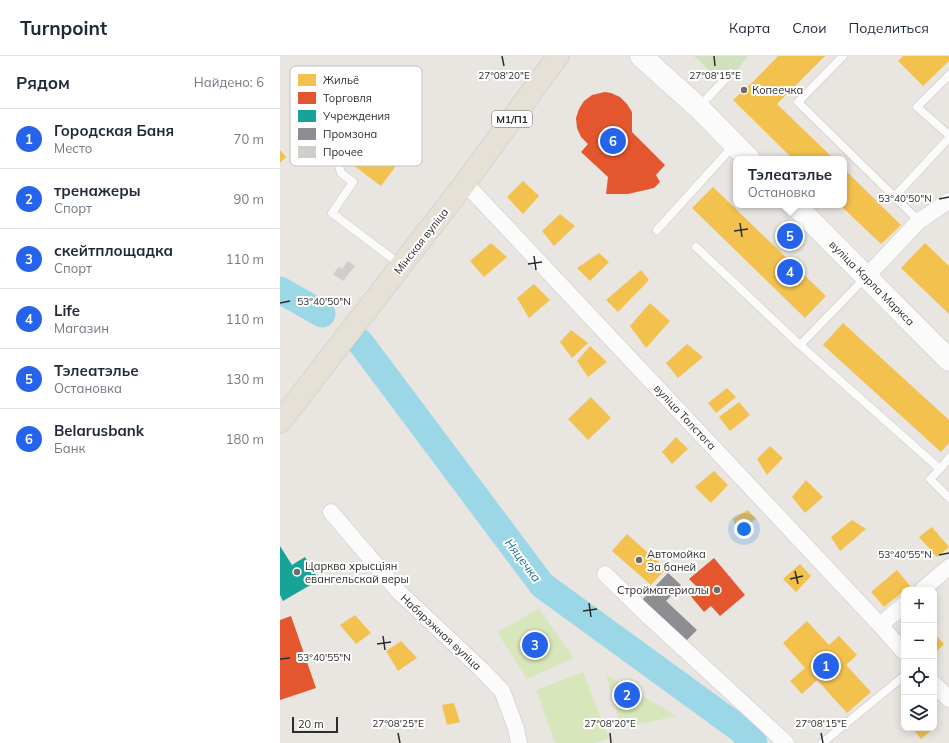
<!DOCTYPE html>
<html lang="ru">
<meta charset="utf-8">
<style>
:root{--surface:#fff;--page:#f6f6f7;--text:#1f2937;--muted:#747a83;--line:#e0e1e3;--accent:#2563eb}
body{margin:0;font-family:Mulish,sans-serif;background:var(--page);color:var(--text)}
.controls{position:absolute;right:12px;bottom:12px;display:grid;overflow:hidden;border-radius:8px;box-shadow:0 2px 10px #0003}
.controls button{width:36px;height:36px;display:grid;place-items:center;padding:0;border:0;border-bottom:1px solid var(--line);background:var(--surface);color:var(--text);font:20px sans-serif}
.scale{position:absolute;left:12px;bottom:10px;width:46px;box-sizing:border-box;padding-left:4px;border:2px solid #2c2c2c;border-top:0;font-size:11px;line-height:14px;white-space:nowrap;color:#2c2c2c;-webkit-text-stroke:3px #fff;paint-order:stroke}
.you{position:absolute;left:464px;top:473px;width:14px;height:14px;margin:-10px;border:3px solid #fff;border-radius:50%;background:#1a73e8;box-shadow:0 0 0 6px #1a73e833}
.badge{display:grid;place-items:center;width:26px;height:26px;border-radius:50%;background:var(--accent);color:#fff;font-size:13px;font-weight:700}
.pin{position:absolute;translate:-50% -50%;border:2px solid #fff;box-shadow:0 1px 4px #0006}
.popup{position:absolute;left:453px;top:100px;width:114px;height:52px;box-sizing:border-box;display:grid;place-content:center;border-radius:8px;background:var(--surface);filter:drop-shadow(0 1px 3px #0005);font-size:13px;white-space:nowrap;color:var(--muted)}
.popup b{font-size:15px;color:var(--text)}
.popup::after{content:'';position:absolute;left:50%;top:100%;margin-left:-8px;border:8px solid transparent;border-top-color:var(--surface)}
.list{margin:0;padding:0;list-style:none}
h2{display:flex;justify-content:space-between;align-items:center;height:52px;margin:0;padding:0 16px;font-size:17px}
h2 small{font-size:13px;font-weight:400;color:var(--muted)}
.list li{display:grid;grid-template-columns:26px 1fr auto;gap:12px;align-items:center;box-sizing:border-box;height:60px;padding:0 16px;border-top:1px solid var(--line)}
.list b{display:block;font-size:15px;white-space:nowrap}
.list p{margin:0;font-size:13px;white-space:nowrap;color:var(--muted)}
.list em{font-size:13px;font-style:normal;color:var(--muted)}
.icon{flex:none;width:22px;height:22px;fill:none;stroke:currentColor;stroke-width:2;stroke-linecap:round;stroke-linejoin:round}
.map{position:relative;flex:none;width:669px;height:687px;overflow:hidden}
header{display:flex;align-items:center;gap:24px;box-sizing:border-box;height:56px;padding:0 20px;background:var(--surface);border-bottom:1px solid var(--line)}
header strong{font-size:19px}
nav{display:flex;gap:22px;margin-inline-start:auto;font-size:14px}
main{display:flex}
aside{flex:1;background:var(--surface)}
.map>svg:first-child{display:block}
.green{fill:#cfe2bd}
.pitch{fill:#d8e6bc}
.homes{fill:#f2c14e}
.shops{fill:#e4572e}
.public{fill:#17a398}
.industry{fill:#8d8d92}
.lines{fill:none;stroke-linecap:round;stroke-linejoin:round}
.river{stroke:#9bd7e6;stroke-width:27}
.building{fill:#d0cecb}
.service-casing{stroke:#c5c4c4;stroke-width:9}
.minor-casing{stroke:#c5c4c4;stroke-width:17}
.secondary-casing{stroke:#c5c4c4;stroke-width:23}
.primary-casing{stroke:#c5c4c2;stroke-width:23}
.service{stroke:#fcfbfb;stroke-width:8}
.minor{stroke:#fcfbfb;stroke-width:16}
.secondary{stroke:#fcfbfb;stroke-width:22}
.primary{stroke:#e6e1d6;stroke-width:22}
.ticks{fill:none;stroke:#2c2c2c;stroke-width:1.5}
.poi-dot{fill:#6e6d6c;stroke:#fff;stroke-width:1.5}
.labels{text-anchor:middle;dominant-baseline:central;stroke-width:4;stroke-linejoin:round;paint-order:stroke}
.shield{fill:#fff;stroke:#6b6b6b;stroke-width:1}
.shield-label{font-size:10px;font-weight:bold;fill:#2c2c2c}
.poi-label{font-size:11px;fill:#2c2c2c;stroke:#fff;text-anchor:start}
.street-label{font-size:11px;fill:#2c2c2c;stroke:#fff}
.water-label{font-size:12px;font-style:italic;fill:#167195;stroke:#fff}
.key{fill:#fff;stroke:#c0c0c0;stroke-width:1}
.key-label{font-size:11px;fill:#2c2c2c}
.ticks-label{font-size:10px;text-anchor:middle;fill:#2c2c2c;stroke:#fff;stroke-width:4;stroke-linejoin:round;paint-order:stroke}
</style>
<header>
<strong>Turnpoint</strong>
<nav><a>Карта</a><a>Слои</a><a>Поделиться</a></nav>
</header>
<main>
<aside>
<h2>Рядом<small>Найдено: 6</small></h2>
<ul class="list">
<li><span class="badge">1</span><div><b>Городская Баня</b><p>Место</p></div><em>70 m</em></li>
<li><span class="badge">2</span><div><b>тренажеры</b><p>Спорт</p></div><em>90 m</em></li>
<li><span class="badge">3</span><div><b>скейтплощадка</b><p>Спорт</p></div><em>110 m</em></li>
<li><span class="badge">4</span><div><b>Life</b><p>Магазин</p></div><em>110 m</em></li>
<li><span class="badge">5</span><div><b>Тэлеатэлье</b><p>Остановка</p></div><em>130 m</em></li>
<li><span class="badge">6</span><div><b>Belarusbank</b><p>Банк</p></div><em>180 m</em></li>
</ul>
</aside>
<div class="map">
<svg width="669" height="687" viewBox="0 0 669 687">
<rect width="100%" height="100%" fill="#e9e6e2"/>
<path class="green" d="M414,0H468L445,30Z"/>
<path class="pitch" d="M259,553L294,602L247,623L217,576Z
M303,616L329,683L315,687H275L256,634Z
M326,618L397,660L341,672Z"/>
<path class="homes" d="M498,0H545L497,48L554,103H513L453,44L474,25Z
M623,0H669V5L643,30L618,5Z
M82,50L90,57L66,87L58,80Z
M113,56L141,76L101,130L73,109Z
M0,94L6,101L0,107Z
M564,113L621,169L601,188L560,149H564Z
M243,125L259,140L243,158L227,141Z
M433,131L546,240L525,262L412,152Z
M280,158L295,170L274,190L262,175Z
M211,187L227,201L204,221L190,205Z
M645,187L669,210V258L621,212Z
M319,197L329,206L310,225L297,212Z
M361,214L369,224L338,256L326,244Z
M254,228L270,244L249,262L237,242Z
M370,247L390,265L366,292L350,270Z
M563,267L669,364V387L661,396L543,289Z
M291,274L308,287L292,302L280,286Z
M407,288L423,301L398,322L386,307Z
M310,290L327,306L308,321L297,305Z
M447,332L456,341L436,357L428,347Z
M311,341L331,362L308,384L288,363Z
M459,346L470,359L450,375L439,361Z
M396,381L408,393L392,408L382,396Z
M490,390L503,402L487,419L477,403Z
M434,415L448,429L431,447L415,431Z
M526,424L543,441L525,457L512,441Z
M468,454L476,463L458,476L453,463Z
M572,464L586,473L560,495L551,481Z
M652,471L669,491L657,501L639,481Z
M347,478L386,513L371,529L332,495Z
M520,508L531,520L516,536L503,523Z
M617,514L630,530L604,551L591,536Z
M75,559L91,577L76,588L60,569Z
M527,565L549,589L559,580L577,599L566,609L591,636L567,657L537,624L522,638L510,625L525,612L503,587Z
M654,577L664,588L654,598Z
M121,585L137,602L118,615L106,595Z
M174,647L180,666L167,669L162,649Z
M632,672H654L641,683Z"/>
<path class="shops" d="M325,36L331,37L340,41L347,48L352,56V76L385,109L376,119L380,126L374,132L348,138H326L328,121L301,96L308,88L301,81L297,72L296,62L299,53L304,45L312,39Z
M434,502L465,539L440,560L431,550L424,556L409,538L417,531L409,523Z
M11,560L36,632L0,644V564Z"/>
<path class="public" d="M0,490L12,509L25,501L39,524L3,545L0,539Z"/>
<path class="industry" d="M388,517L401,529L386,545L417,574L406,585L362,544Z"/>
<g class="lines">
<path class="river" d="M0,234L42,258
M80,286L262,529L460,673L474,687"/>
</g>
<path class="building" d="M68,205L75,210L63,225L53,218L59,211L62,213Z"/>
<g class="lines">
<defs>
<path id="service" d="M563,0L518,46L639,165
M669,19L637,51L669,79
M419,51L451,17
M91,67L59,110L61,117L73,126L52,157L121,209
M615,140L669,82
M377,174L454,89
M416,191L520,289
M585,222L520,289L660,413L669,402
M660,413L650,423L669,442
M542,687L624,620"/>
<path id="minor" d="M185,127L600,569L624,596
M586,221L639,165L669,145
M51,456L119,536L202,614L222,635L236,672L239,687
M325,518L363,555L506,687
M642,534L669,511
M600,569L624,549
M654,628L669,643"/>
<path id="secondary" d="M361,0L419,52L469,103
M515,149L669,304"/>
<path id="primary" d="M0,366L185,127L278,0"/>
</defs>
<use href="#service" class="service-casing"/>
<use href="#minor" class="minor-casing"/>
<use href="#secondary" class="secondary-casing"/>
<use href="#primary" class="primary-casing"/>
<use href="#service" class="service"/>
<use href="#minor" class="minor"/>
<use href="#secondary" class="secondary"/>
<use href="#primary" class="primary"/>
</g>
<path class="ticks" d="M222,0L224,10M434,0L435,10M659,143L669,141M460,167L462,181M454,175L468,173M254,200L256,214M248,208L262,206M0,247L10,245M659,499L669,497M515,515L518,528M510,523L523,520M309,547L311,561M303,555L317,553M103,580L105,594M97,588L111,586M0,603L10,602M118,677L120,687M330,677L331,687M541,677L543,687"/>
<g class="poi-dot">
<circle cx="464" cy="34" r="4"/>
<circle cx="359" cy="504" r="4"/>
<circle cx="17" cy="516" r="4"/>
<circle cx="437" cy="534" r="4"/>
</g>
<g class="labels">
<rect class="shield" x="212" y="55" width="40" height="16" rx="3"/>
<g class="shield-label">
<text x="232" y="63">М1/П1</text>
</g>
<g class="poi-label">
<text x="472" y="34">Копеечка</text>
<text x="367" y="498">Автомойка<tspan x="367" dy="13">За баней</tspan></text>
<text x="25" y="510">Царква хрысціян<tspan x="25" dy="13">евангельскай веры</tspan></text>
<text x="429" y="534" text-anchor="end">Стройматериалы</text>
</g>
<g class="street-label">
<text transform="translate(141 185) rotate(-52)">Мінская вуліца</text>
<text transform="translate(592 227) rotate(45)">вуліца Карла Маркса</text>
<text transform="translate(405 361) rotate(47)">вуліца Талстога</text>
<text transform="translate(161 576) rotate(43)">Набярэжная вуліца</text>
</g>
<g class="water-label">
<text transform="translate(243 504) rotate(53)">Няцечка</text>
</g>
</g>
<rect x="10" y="10" width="132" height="100" rx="6" class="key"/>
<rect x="18" y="18" width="18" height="12" fill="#f2c14e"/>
<rect x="18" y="36" width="18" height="12" fill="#e4572e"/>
<rect x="18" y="54" width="18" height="12" fill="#17a398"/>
<rect x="18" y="72" width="18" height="12" fill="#8d8d92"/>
<rect x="18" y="90" width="18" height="12" fill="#d0cecb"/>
<g class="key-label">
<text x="43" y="28">Жильё</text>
<text x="43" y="46">Торговля</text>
<text x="43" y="64">Учреждения</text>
<text x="43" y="82">Промзона</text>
<text x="43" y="100">Прочее</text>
</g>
<g class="ticks-label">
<text x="224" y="23">27°08'20"E</text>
<text x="435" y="23">27°08'15"E</text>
<text x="625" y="146">53°40'50"N</text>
<text x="44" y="249">53°40'50"N</text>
<text x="625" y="502">53°40'55"N</text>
<text x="44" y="605">53°40'55"N</text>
<text x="118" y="671">27°08'25"E</text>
<text x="330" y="671">27°08'20"E</text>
<text x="541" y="671">27°08'15"E</text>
</g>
</svg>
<div class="controls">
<button>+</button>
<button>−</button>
<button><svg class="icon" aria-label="locate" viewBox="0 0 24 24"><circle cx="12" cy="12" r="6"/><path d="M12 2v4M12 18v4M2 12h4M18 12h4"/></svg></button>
<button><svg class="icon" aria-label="layers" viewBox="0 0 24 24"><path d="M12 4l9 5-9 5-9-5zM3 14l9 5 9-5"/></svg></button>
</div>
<div class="scale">20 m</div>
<div class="you"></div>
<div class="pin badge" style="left:546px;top:610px">1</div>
<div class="pin badge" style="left:347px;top:639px">2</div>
<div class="pin badge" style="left:255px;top:589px">3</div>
<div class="pin badge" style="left:510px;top:216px">4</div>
<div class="pin badge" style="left:510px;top:180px">5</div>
<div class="popup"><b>Тэлеатэлье</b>Остановка</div>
<div class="pin badge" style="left:333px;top:85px">6</div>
</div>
</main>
